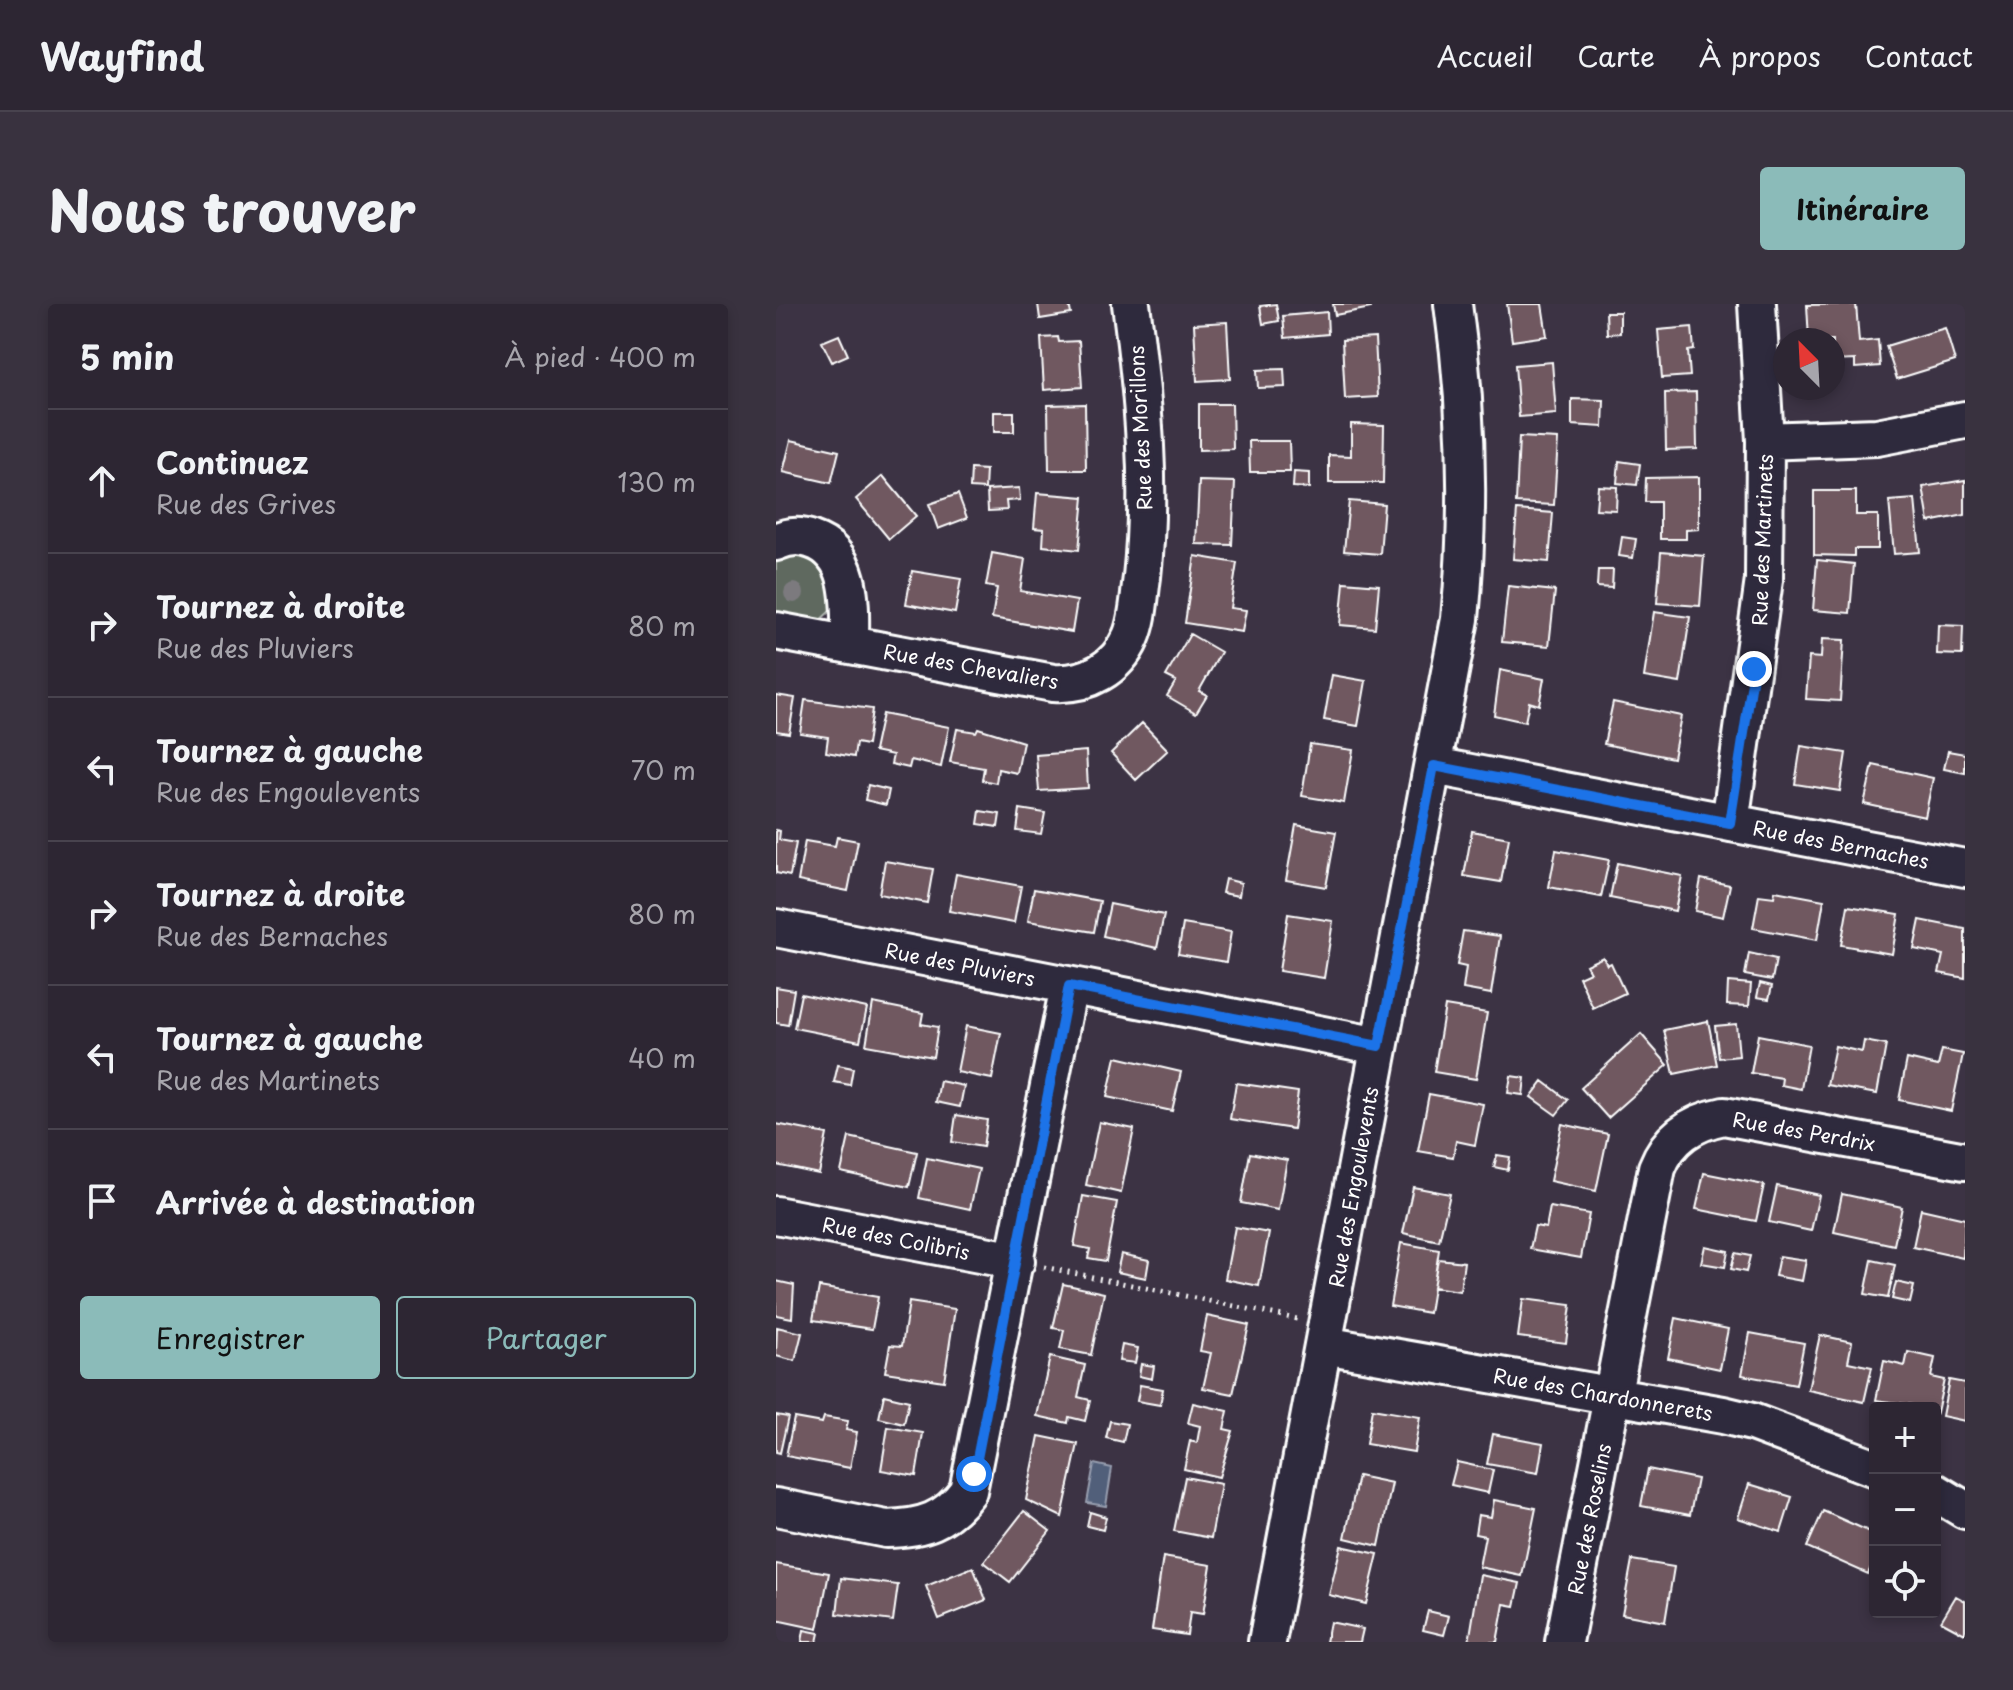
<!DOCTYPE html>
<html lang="fr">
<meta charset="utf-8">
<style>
:root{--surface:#2d2633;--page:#39323f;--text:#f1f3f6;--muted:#a7a5ac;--line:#48434e;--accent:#8bbbb9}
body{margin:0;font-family:"Playpen Sans",sans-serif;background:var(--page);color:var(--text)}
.controls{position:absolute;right:24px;bottom:24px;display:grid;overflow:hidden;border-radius:8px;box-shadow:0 4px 12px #0003}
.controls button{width:72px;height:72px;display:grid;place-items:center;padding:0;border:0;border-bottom:2px solid var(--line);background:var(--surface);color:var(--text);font:40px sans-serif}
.compass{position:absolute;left:997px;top:24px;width:72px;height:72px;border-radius:50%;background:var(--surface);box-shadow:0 4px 12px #0003;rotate:336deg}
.stop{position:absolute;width:24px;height:24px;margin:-18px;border:6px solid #1a73e8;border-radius:50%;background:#fff}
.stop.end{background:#1a73e8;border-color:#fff;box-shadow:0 2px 8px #0008}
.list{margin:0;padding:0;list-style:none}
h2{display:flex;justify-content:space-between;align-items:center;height:104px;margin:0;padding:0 32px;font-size:34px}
h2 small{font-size:26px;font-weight:400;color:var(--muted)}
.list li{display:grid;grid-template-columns:52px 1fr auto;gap:24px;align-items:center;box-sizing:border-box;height:144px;padding:0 32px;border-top:2px solid var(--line)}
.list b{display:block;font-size:30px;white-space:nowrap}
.list p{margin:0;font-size:26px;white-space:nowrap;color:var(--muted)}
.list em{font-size:26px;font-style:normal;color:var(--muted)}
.actions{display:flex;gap:16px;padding:24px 32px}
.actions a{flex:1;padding:18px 0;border:2px solid var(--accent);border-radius:8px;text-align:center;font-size:28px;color:var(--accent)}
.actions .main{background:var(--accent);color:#111}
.icon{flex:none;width:44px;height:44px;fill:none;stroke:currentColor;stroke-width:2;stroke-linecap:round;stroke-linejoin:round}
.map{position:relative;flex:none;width:1189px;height:1338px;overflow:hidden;border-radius:8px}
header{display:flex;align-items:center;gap:48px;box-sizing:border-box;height:112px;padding:0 40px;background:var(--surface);border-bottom:2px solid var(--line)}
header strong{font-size:38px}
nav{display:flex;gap:44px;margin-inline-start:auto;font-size:28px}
.intro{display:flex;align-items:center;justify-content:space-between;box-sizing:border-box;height:192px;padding:0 48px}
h1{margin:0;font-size:56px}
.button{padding:20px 36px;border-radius:8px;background:var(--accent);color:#111;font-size:28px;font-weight:700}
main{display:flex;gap:48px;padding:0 48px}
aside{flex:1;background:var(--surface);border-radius:8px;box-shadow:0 4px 12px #0003}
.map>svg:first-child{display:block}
.green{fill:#5e695e;stroke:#aeb4ae;stroke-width:2}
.water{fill:#515e7a;stroke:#979eaf;stroke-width:2}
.building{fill:#705861;stroke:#fff;stroke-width:2}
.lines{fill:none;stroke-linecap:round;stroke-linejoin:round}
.minor-casing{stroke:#fff;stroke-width:42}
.path{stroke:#fff;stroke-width:5;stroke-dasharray:2 6;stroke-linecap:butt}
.minor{stroke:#2f2a3d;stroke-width:36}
.tree{fill:#7b7a7e}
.route{stroke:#1a73e8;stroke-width:10}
.labels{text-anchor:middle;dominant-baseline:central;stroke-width:8;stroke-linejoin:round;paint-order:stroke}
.street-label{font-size:20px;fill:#fff;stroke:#2f2a3d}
</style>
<header>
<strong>Wayfind</strong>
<nav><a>Accueil</a><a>Carte</a><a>À propos</a><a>Contact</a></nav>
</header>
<div class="intro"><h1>Nous trouver</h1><a class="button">Itinéraire</a></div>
<main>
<aside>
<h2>5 min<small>À pied · 400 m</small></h2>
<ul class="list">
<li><svg class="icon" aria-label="ahead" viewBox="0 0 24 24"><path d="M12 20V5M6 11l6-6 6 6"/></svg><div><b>Continuez</b><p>Rue des Grives</p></div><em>130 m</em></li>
<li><svg class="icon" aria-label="right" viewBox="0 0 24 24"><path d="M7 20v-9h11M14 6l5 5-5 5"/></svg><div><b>Tournez à droite</b><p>Rue des Pluviers</p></div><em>80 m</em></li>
<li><svg class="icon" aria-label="left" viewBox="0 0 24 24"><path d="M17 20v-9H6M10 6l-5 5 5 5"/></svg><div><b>Tournez à gauche</b><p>Rue des Engoulevents</p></div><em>70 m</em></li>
<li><svg class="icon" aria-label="right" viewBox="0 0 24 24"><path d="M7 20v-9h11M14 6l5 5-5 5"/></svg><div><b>Tournez à droite</b><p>Rue des Bernaches</p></div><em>80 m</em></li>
<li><svg class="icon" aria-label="left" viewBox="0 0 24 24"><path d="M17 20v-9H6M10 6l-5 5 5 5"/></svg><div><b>Tournez à gauche</b><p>Rue des Martinets</p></div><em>40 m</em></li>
<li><svg class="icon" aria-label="arrive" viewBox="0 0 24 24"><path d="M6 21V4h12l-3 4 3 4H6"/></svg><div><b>Arrivée à destination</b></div></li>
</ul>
<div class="actions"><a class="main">Enregistrer</a><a>Partager</a></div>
</aside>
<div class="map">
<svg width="1189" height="1338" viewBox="0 0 1189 1338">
<rect width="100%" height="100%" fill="#3c3344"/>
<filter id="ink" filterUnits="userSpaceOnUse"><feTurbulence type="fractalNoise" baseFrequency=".0125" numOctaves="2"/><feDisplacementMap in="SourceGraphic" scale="16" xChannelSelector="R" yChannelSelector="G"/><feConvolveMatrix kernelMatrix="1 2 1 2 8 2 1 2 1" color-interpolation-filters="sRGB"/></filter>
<g filter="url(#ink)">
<path class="green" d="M29,252C51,266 55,282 54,307L42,318L0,311V259L13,253Z"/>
<path class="water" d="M318,1160L336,1164L330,1202L311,1199Z"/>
<path class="building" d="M262,0H293L295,10L264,15Z
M500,0L503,17L487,20L484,2Z
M557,0H595V4L559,11Z
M731,0H766L771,32L736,37Z
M1080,0L1083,38L1102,36L1104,62L1079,64V56L1057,57V36H1033L1031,1Z
M551,8L552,30L509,34L507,12Z
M830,8H844V29L831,30Z
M451,18L454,75L421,77L418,20Z
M916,23L918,46L912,47L914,72L886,74L882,26Z
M1169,24L1179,57L1121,75L1110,42Z
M63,31L72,51L56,58L46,38Z
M282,33L283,38L303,37L306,83L268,86L265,34Z
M599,34L602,93L569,95L566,36Z
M776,58L780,110L743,113L739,61Z
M508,65L509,83L482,84L481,66Z
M920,88L921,145L890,146L889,89Z
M796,95L828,96L827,123L796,121Z
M309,100L310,166H273L272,101Z
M423,100H456L457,145L423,146Z
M218,108H238V128H218Z
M575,120L608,121L607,179H553V151L575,152Z
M743,133L782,135L778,201L740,199Z
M15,136L63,147L55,179L7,168Z
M473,137H513L514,168H474Z
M843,157L864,160L861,181L841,179Z
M195,165L210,166L209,185L194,184Z
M518,168L533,169V184L517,183Z
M107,172L140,212L113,235L80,195Z
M923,173V225L910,226V235H884V198H869L870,174Z
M1189,176V211L1153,218L1147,183Z
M423,177L459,178L456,241L420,240Z
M822,182L841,183L840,206L820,205Z
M243,184L244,196L230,197L231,206L212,207L211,186Z
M1038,187H1080V211H1102V245H1078V252L1038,251Z
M261,189L308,193L303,246L267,242L268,225L258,224Z
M182,190L191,214L162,225L153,200Z
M1139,195L1144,248L1118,250L1113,197Z
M573,197L608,200L604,250L568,247Z
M741,206L777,209L773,258L737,255Z
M846,233L860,235L857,254L843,252Z
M885,248L928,252L924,302L881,299Z
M216,249L249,255L244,287L301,297L296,328L216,314L221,284L210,282Z
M419,252L461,259L454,304L470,306L466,328L409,319Z
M1041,256L1078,260L1074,309L1037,306Z
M822,266H837L836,284L821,283Z
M136,267L185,275L179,309L130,300Z
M568,278L603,281L599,324L564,321Z
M732,282L779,287L773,342L726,338Z
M878,308L914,313L904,379L868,373Z
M1162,321L1187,322L1186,351L1161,350Z
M414,330L445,348L423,387L431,391L420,409L391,392L400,377L390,372Z
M1046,335L1068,336L1064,397L1030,395L1033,353L1045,354Z
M724,366L768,375L763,401L753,398L749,418L718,411Z
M556,371L590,377L582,422L548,416Z
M0,391L19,394L13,429L0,427Z
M29,396L96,405L91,441L80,439L78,453L50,448L52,433L24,429Z
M837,398L905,412L897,454L828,440Z
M106,410L173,423L165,463L135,456L133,464L115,460L117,451L98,447Z
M366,419L392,446L360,476L335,449Z
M202,424L247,438L241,469L222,465L220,479L206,476L208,464L174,458L181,425L200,428Z
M534,440L577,446L568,499L526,492Z
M1025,442L1070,449L1064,487L1019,480Z
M310,447L312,484L263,487L260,451Z
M1172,447L1189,450V469L1168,465Z
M1097,461L1157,474L1149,513L1088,500Z
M92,481L113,486L110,501L89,496Z
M244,505L269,509L265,530L241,527Z
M204,507L224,510L222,523L202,520Z
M520,521L560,528L550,583L510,576Z
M0,526L4,527L3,536L20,539L14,572L0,569Z
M696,527L733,534L725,578L688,572Z
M61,533L82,537L72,587L22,577L29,537L59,542Z
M780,546L833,556L825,593L773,583Z
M109,557L157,565L151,599L103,590Z
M841,559L906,572L899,607L834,594Z
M180,570L245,582L238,619L173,607Z
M449,575L465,579L463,592L446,589Z
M925,575L954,581L947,613L919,607Z
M258,585L324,597L318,628L252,617Z
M999,587L1048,596L1041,636L977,624L983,591L998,593Z
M334,600L388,611L381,644L327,632Z
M1072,602L1123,610L1116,650L1065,641Z
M512,610L557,617L548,674L503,667Z
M1144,616L1189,625V674L1163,669L1167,651L1138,645Z
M407,620L455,628L450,658L402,650Z
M687,627L724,632L715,690L687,685L690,663L681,661Z
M973,649L1000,655L996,676L969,671Z
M827,653L831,661L835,659L849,689L817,704L803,673L814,668L810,661Z
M952,678L975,680L973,702L951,701Z
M984,679L996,682L993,695L981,693Z
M0,683L18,686L12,721L0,719Z
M25,690L91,704L84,737L18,724Z
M97,699L147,709L145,720L162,723L157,753L90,741Z
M669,702L711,709L700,775L658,768Z
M932,717L941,761L898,770L888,726Z
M960,720L963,752L943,754L939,722Z
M190,722L225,729L216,775L181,768Z
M865,730L892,761L832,814L805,784Z
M982,731L1033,741L1025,785L1005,781L1006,774L975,769Z
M1088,737L1110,741L1101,790L1051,781L1059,742L1086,748Z
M1166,746L1187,750L1175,807L1123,796L1131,755L1162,762Z
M340,753L405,768L396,807L331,793Z
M62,761L77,764L74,781L58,778Z
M735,772L749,774L747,791L732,789Z
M164,777L188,782L184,803L160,798Z
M767,777L792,796L780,811L755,793Z
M460,779L522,788L517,825L454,815Z
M653,790L707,800L699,841L680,837L677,853L642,847Z
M180,811L211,816L207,843L176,838Z
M323,818L358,825L345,889L310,881Z
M0,820L51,830L43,870L0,861Z
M786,820L832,830L820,887L774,877Z
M73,833L141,848L133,883L65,868Z
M474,849L511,856L502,906L465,899Z
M721,851L734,853L732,866L718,863Z
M151,854L203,865L194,905L143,894Z
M928,869L988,881L980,917L920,905Z
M1001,882L1043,891L1035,927L993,918Z
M637,883L674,890L663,937L627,929Z
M1066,890L1126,903L1118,941L1058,928Z
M307,892L341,898L330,957L312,954L314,945L298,942Z
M774,903L813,910L805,954L754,945L759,922L770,924Z
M1145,905L1189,915L1187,954L1137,943Z
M459,923L493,929L483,982L449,975Z
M625,939L663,946L653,1009L614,1002Z
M929,942L952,947L949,963L925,959Z
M959,949L974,952L970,968L955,965Z
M345,950L373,956L370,974L341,968Z
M1003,952L1030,956L1026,977L999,972Z
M662,955L688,958L684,987L657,983Z
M1096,956L1119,961L1112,994L1089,990Z
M0,977L18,981L16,1014L0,1011Z
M1120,978L1138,982L1134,999L1116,995Z
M287,980L328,989L315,1051L284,1045L288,1026L277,1024Z
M43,983L102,993L96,1025L37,1016Z
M747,995L795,1001L790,1039L742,1033Z
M133,998L179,1005L168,1077L109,1068L114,1041L126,1042Z
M431,1012L473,1021L457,1090L427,1084L435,1049L424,1047Z
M900,1014L952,1025L944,1065L892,1054Z
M1,1023L26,1029L19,1057L0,1052Z
M974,1029L1028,1039L1020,1081L966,1071Z
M1044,1031L1076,1038L1072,1058L1096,1063L1088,1098L1032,1086Z
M346,1041L362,1044L359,1059L343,1057Z
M1132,1048L1159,1054L1155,1073L1168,1076L1161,1108L1159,1104L1100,1096L1108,1057L1129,1062Z
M274,1053L309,1061L302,1093L314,1096L309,1117L293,1113L292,1119L261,1112Z
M365,1060L378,1062L376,1075L363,1072Z
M1173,1076L1189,1079V1117L1166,1112Z
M364,1081L387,1085L384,1101L361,1097Z
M108,1091L133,1097L128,1120L103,1114Z
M417,1099L452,1107L448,1125L457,1127L443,1173L408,1165L414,1137L421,1139L424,1122L412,1119Z
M596,1105L644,1113L638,1148L590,1140Z
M0,1111L12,1113L4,1149L0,1148Z
M48,1113L72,1117L70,1126L81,1128L74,1164L10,1152L18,1114L46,1119Z
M334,1117L351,1120L347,1138L330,1134Z
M112,1123L147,1129L140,1172L105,1166Z
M717,1130L767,1139L762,1169L711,1160Z
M263,1132L302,1140L286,1213L250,1196Z
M681,1158L717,1166L712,1189L675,1181Z
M872,1165L921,1175L914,1211L865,1202Z
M582,1172L616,1179L603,1242L569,1234Z
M409,1173L445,1180L435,1234L398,1227Z
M973,1180L1016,1193L1005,1228L962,1214Z
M718,1196L760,1204L746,1272L703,1263L709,1232L699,1230L702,1211L715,1213Z
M248,1207L274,1227L234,1278L208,1258Z
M1047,1207L1099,1230V1254L1092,1270L1031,1243Z
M314,1208L330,1213L327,1226L311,1222Z
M565,1242L602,1250L590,1300L553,1291Z
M387,1253L435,1261L427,1310L414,1308L411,1331L376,1326Z
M856,1256L898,1263L889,1318L846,1310Z
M0,1260L53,1269L42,1325L0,1316Z
M197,1263L210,1296L163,1315L150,1282Z
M704,1271L744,1279L739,1302L728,1300L721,1338H693Z
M65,1274L122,1281L117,1317L61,1310Z
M1180,1292L1189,1297V1330L1165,1317Z
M652,1307L673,1312L668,1331L647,1326Z
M554,1318L587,1325L584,1338H550Z
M28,1326L43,1329L41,1338H26Z"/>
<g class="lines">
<defs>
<path id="minor" d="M989,137L1101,133L1189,116
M0,238C12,232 24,231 36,236C79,250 74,305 74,341
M0,327L277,379C311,381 341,365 355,333C363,314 363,293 366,273C376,181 367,91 355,0
M658,462L1189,564
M954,519L988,276L989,137L981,0
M0,624L603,742
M0,911L240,957
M548,1041L947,1111L976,1118L1099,1164
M1159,1188L1189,1206
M0,1203L110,1225C147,1224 170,1217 192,1187L293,682
M491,1338L684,315C694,209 692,105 677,0
M788,1338L881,864C893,833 917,818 948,812L1189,857"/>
</defs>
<use href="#minor" class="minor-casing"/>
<path class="path" d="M268,963L521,1015"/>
<use href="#minor" class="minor"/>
</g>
<circle class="tree" cx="18" cy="289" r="10"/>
</g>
<g class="lines" filter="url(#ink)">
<path class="route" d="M198,1170L293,682L603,742L658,462L954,519L978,365"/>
</g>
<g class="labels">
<g class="street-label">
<text transform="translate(364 124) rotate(-93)">Rue des Morillons</text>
<text transform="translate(986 236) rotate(-88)">Rue des Martinets</text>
<text transform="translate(195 362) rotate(10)">Rue des Chevaliers</text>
<text transform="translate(1065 540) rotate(11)">Rue des Bernaches</text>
<text transform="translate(184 660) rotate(11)">Rue des Pluviers</text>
<text transform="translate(1028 827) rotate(10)">Rue des Perdrix</text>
<text transform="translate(577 883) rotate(-80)">Rue des Engoulevents</text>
<text transform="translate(120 934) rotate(11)">Rue des Colibris</text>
<text transform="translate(827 1090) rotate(10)">Rue des Chardonnerets</text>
<text transform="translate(813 1215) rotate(-79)">Rue des Roselins</text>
</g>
</g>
</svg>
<div class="controls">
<button>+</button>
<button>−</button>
<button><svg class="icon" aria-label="locate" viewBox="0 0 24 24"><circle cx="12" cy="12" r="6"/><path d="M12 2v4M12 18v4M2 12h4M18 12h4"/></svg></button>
</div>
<svg class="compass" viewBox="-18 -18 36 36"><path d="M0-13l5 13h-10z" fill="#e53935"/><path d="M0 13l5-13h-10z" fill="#a7a5ac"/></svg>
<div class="stop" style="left:198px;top:1170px"></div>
<div class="stop end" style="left:978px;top:365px"></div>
</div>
</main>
